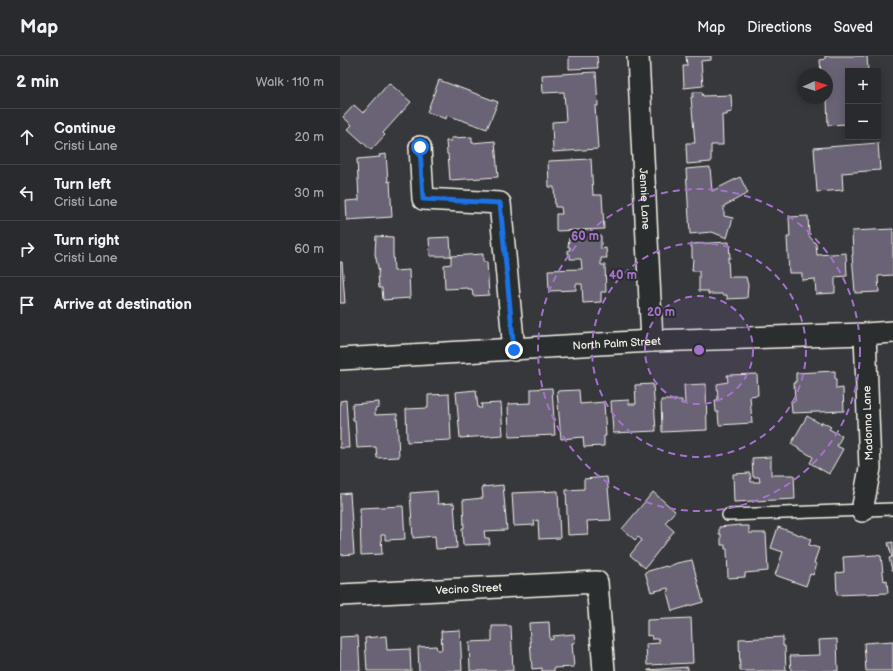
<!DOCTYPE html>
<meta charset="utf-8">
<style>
:root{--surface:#292a2d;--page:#353639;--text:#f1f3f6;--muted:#a5a7aa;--line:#454649}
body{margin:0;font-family:"Balsamiq Sans",sans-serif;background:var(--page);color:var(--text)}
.controls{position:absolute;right:12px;top:12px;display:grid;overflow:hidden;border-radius:0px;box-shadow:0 2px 10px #0003}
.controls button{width:36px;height:36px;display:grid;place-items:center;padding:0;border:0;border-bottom:1px solid var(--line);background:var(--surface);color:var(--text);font:20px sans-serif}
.compass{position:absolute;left:457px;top:12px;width:36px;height:36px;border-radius:50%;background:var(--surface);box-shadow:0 2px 10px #0003;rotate:87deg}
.stop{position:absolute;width:12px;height:12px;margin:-9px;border:3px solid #1a73e8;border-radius:50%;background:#fff}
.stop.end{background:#1a73e8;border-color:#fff;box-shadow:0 1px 4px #0008}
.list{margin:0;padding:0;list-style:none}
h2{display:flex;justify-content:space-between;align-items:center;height:52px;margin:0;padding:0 16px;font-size:17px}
h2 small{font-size:13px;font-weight:400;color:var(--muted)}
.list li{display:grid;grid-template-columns:26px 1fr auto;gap:12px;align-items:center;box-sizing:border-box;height:56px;padding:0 16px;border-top:1px solid var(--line)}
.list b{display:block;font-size:15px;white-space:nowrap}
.list p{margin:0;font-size:13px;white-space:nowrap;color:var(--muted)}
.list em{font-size:13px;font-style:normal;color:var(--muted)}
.icon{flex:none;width:22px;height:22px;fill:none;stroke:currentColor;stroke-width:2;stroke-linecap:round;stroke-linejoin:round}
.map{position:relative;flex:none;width:553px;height:615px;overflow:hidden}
header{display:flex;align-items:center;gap:24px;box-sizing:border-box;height:56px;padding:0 20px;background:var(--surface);border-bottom:1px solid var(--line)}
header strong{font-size:19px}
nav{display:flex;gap:22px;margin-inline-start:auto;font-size:14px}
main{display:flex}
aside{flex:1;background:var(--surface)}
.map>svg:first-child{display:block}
.building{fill:#696375;stroke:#f4f1e8}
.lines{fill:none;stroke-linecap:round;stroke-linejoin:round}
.service-casing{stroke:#f4f1e8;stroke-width:14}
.minor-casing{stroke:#f4f1e8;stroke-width:24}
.service{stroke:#2a2d2e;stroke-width:11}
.minor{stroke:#2a2d2e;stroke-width:21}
.route{stroke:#1a73e8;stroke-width:5}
.ring{fill:none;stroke:#a571cd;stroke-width:2;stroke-dasharray:7 5}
.labels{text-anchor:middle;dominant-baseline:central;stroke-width:4;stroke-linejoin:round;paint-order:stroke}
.street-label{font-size:11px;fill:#f4f1e8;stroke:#2a2d2e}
.centre{fill:#a571cd;stroke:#2a2d2e;stroke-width:2}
.ring-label{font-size:12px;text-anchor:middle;font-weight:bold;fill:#a571cd;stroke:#2a2d2e;stroke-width:4;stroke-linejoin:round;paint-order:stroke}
</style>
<header>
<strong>Map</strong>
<nav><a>Map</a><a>Directions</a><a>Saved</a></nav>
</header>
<main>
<aside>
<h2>2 min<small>Walk · 110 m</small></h2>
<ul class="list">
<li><svg class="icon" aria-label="ahead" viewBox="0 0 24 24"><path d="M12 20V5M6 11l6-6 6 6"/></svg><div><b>Continue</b><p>Cristi Lane</p></div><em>20 m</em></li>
<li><svg class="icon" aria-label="left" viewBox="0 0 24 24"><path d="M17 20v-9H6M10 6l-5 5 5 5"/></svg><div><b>Turn left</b><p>Cristi Lane</p></div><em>30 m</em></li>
<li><svg class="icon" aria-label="right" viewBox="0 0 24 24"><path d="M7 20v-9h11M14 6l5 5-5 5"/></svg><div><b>Turn right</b><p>Cristi Lane</p></div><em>60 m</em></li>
<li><svg class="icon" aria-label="arrive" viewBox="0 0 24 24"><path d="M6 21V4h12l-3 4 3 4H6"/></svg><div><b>Arrive at destination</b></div></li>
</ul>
</aside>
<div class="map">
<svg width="553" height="615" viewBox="0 0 553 615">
<rect width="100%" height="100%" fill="#37383c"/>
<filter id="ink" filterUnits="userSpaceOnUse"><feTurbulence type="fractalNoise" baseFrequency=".025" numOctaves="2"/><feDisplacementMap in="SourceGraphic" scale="8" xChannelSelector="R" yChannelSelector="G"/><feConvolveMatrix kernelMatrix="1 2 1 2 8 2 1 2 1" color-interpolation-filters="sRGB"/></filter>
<g filter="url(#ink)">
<path class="building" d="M229,0H257L258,12L229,13Z
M346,0H371V4L361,5L363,30L344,32L343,10H347Z
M485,0H527L528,15H508V68L488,69L487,44H483V42H487V18H481L480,4L485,3Z
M256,16L258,50H255L258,93L213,96L212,66L226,65L224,36L203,37L202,19Z
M99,24L158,46L147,73L107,59L106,63L87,56Z
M49,27L71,46L43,77L45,79L31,94L8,73L12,69L3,61L14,49L23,57Z
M353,36H362L363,40L391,39L392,56L387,57V59H382L383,89H371V106L347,108L346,87H355L351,41H353Z
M132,81V87L155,85L158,121L110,124L108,98H107L106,85H111V82Z
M538,87L540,114L502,117L503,134L477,136L474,92Z
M46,98L48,126L50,125L52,161L7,164L6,145L19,144L17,103L40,101L39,99Z
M251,103L253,139H262L264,173L216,175V158H222L221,151H215L214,131H209L208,105Z
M370,111L372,135L400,121L408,137L384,150V160L393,162L387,182L372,176L350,178L346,113Z
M468,160L469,180L476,188L477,199L506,197L507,220L495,221V237L476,238L475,223L462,224V217H449L447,181H450L449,161Z
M553,173V219L538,220L539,236L515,237L512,199H513L512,175Z
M36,180L53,181V197L54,215L69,214L70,242L43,244L42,232H39L38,216H39L35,198Z
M261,180V193L266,192L267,202H261V209H265L266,236H261V246L243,247L242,228H236V234L209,235L208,214L242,213L241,203H230V198H228V194H230V191H228L229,182Z
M110,181L111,200H90L89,182Z
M389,186L390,202H388L389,221H406L408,229L407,242L387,243V239H382V238H368V235H359V215H352L353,202H352V191H351V188Z
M143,198V206H147L149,239L133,240L132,233H128V232L105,233L104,209L111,208V200Z
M0,206H2L5,247H0Z
M495,315V323H496V333L503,332L504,355L452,357L451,345H455L454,326H456V317Z
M417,318L418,339L410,340L412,367L379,369L378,356H376L375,344H378L377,328L388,326L387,319Z
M313,328L316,375L273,377L271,345L289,344V348H296L295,329Z
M366,328L367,374L322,376L321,344H342V348L345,347L344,329Z
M212,332L215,379L169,381L168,348L191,347V333Z
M136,334L138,352H142L141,348L161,347L163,379L120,382L116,336Z
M239,334L240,348L264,346L266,380H264V390L244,391L243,381L221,383L217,335Z
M109,338L111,384L67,386L66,353L88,352V339Z
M6,344L9,392H0V345Z
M39,346V352L35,353V359L57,358L59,401L37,402L36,391L17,392L15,364H13L12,348Z
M467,360L481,368L482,366L491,371L489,373L502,380L497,390L503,393L489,418L470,407L473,401L451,388Z
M431,401V419H454L455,443L394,446L393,418L410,417L411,426H420L419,421H413L412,402Z
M267,421L271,464L247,465L248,478L228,479L226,434L244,433V423Z
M163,429L167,474L144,475L145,482H149L150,488L123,489L122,472H124L123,444L143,442L142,431Z
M97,435L98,448L114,447L117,492L96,493L95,480L73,482L70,437Z
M218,435L220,482L199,483L198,464L194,465L195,469L174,470L172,437Z
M313,436L335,455L325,467L334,475L305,512L290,499L302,484L298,481L295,484L282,473Z
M10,437L14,498L0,499V438Z
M63,450L65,483L45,484V479H41L42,498L21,499L20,452Z
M400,469V470H409V477H426L428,515L405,517V521L388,522L387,493H385V489H381V478H379V471Z
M438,471L471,483L469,489L479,492L474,507L477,508L473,519L470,518L466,530L435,519L443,496L431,492Z
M553,486V514H552L549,502L552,501L548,487Z
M536,499L541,500L544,525L547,524L548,537L497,539L496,517L504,516L503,501Z
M352,504L363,546L332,555L327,536L329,535L328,532L311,536L305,516L326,510L327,511L337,507Z
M351,562L353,607L307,609L306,588L319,587V583H312L311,579L307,580V564Z
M209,566L210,584L213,583V580L234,578L235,587H232L234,611L214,612V615H202V612L192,613L189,567Z
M152,570H171L173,615H130L129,586L152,585Z
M120,574L122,615H79L78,591L96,590L97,594H102L101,575Z
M18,580L20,615H0V581Z
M46,580L47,594L70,593L71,615H27L25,582Z
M443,581V590H445L446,615H400L399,583Z
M497,583L498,615H451L450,600L480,599L479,584Z
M553,585V615H526L524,587Z
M348,611V615H308V614Z"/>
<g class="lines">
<defs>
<path id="service" d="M388,459L553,453"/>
<g id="minor">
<path id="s1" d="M298,0L312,285"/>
<path d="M80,91L83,143L160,147L174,294"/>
<path id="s2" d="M0,303L312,285L525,278L553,276"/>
<path d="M522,455L530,412L525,278"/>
<path id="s3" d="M0,539L257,526L264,615"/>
</g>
</defs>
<use href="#service" class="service-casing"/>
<use href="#minor" class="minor-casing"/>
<use href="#service" class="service"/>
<use href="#minor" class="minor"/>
</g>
</g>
<g class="lines" filter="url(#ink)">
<path class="route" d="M80,91L83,143L160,147L174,294"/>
</g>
<circle cx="359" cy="294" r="54" fill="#a571cd" fill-opacity=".12"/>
<g class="ring">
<circle cx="359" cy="294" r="54"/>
<circle cx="359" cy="294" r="107"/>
<circle cx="359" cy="294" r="161"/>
</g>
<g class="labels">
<g class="street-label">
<text stroke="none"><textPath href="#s1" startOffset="143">Jennie Lane</textPath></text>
<text stroke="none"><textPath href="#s2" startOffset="277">North Palm Street</textPath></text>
<text transform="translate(528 367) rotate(-92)">Madonna Lane</text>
<text stroke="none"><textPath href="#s3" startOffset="129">Vecino Street</textPath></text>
</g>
</g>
<circle cx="359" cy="294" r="6" class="centre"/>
<g class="ring-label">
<text x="245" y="184">60 m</text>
<text x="283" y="223">40 m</text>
<text x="321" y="260">20 m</text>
</g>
</svg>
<div class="controls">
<button>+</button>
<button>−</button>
</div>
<svg class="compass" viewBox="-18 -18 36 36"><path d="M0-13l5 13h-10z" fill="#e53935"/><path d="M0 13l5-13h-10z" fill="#a5a7aa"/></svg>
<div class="stop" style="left:80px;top:91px"></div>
<div class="stop end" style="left:174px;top:294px"></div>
</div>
</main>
